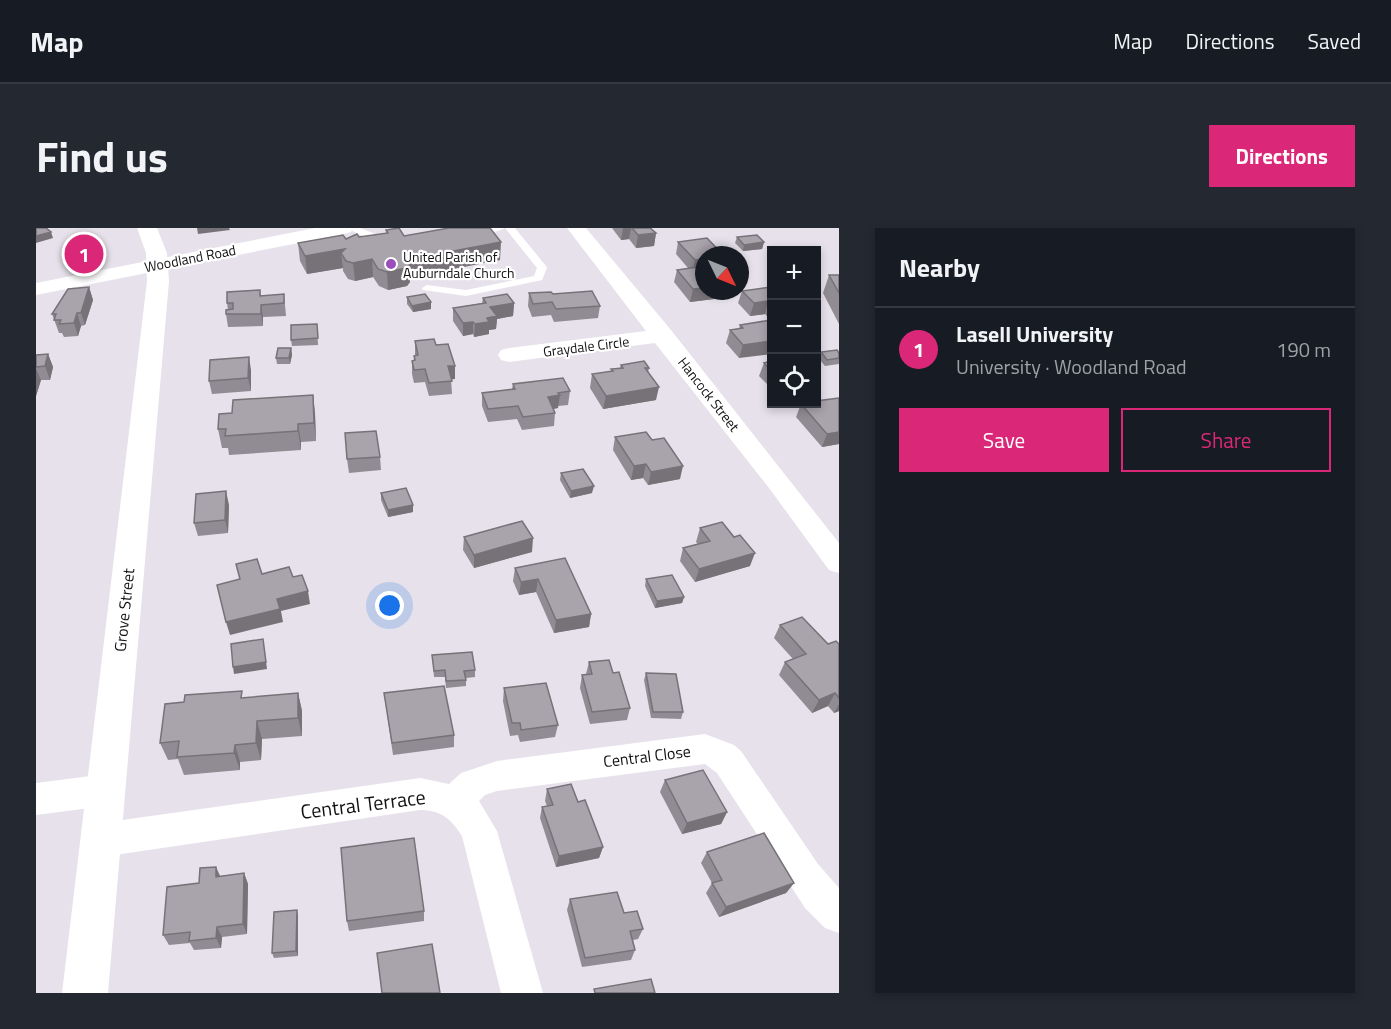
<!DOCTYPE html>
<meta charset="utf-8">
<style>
:root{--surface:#171b24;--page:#242831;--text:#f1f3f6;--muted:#9ea1a6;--line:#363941;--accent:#db2777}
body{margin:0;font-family:"Titillium Web",sans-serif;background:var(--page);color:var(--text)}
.controls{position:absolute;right:18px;top:18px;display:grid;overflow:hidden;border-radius:0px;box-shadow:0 3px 9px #0003}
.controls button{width:54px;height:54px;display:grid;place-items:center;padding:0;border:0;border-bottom:2px solid var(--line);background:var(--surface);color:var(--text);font:30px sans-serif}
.compass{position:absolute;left:659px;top:18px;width:54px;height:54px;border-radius:50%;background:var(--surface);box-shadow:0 3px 9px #0003;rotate:133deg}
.you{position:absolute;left:354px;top:378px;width:21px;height:21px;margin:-15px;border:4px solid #fff;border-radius:50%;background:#1a73e8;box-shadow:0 0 0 9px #1a73e833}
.badge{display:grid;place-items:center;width:39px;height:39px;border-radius:50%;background:var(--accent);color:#fff;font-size:20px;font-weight:700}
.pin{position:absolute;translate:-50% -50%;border:3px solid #fff;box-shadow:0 2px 6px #0006}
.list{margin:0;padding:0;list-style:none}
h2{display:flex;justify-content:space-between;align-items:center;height:78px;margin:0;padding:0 24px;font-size:26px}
h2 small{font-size:20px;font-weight:400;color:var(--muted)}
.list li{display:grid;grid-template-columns:39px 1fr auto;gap:18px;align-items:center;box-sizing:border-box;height:84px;padding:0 24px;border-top:2px solid var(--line)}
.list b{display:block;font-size:22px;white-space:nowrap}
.list p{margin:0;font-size:20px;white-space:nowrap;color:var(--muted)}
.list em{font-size:20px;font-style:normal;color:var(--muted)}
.actions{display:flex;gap:12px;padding:18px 24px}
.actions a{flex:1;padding:14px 0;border:2px solid var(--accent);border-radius:0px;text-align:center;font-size:21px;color:var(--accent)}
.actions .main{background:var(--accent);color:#fff}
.icon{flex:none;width:33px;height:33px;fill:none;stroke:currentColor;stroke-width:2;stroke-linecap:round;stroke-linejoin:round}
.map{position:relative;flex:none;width:803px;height:765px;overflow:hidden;border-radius:0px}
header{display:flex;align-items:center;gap:36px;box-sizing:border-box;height:84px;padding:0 30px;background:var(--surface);border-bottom:2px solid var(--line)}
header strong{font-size:28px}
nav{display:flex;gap:33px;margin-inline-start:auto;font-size:21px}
.intro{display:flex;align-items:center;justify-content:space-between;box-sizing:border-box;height:144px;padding:0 36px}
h1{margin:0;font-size:42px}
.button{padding:15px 27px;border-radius:0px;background:var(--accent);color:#fff;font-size:21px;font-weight:700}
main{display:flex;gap:36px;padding:0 36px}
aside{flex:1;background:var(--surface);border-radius:0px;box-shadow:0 3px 9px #0003}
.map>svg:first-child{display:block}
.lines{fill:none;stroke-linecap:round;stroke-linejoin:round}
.lane{fill:#fff;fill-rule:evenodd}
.street{fill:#fff;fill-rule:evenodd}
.secondary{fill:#fff;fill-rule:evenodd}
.wall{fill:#918c94}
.shaded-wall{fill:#767278}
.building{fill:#a9a3ac;stroke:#767278;stroke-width:1.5}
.poi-dot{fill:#9b4dbe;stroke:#fff;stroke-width:2}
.labels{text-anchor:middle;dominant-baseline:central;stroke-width:4.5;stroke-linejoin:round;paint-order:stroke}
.far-poi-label{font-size:14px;fill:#121013;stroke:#fff;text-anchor:start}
.far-street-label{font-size:14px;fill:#121013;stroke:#fff}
.street-label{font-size:16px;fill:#121013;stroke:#fff}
.near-street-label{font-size:20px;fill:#121013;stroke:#fff}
</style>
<header>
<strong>Map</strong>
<nav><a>Map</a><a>Directions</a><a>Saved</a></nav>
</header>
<div class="intro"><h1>Find us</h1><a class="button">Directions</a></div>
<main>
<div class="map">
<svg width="803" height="765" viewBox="0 0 803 765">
<rect width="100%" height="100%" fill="#e6e1ea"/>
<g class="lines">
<path class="lane" d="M311,0H324L355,12L350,15L330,10Z
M469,0C460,5 440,8 431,3L438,0Z
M469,0H479L510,38L511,40L506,52L430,68L387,62L386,60L391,57L430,62L498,48L501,40Z"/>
<path class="street" d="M279,0H317L315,4L308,6L0,67V55Z
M531,0H550L635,102L803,315V345L793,342L733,260L619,115L473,134L465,132L462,127L465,122L473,120L610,103Z
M669,506L698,517L705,523L782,636L803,660V705L789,700L769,680L681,545L669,536L461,563L449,567L443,573L461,603L507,765H465L426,608C415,591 405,582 384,582L65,629L52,624L47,612L52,600L65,595L384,550L413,556L425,545L461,533Z
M70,546L82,551L88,562L82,573L70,578L0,587V555Z"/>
<path class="secondary" d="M101,0H121L131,25L133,53L72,765H26L111,53L110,25Z"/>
</g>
<path class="wall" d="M576,0H615L620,5L618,18L600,20L593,11L585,12Z
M350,2L368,8L464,32L374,49V54L371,58L352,62L343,58L337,49L319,53L312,51L307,43V40L271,46L264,33L262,15L323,9L350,5Z
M701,9L728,14L726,21L707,23L699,15Z
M671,10L668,63H696L694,69L654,74L638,54L641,42L652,40L640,26L642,14Z
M793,47H803V96L787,65Z
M53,59L57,72L49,97L45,98L42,108L28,109L26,105H23L16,86Z
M735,59V89H732L729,86L714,88L702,75L706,63Z
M224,62L225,68L248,66L250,88L227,89V98L192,99L190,86L192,82L191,75Z
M493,65L517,66L564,78L562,90L518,94L515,87L496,89L492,78Z
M371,69L395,74V81L377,84L371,76Z
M447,70L478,75L477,88L461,91L460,101L453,102V106L438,109L437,106L427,108L417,93V80L446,75Z
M735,92L703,130L690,115L694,102L703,101L704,97Z
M281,96L282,117L256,118L255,112Z
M379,113L400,117L419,151H415L416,166L393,168L389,154L378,155L376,146V133H378V128L379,127Z
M255,120L256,127L254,136H241L240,130Z
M785,124L803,125V136L789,138L783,131Z
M12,126L17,139L14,152H5L0,168V127Z
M735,133V160L723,148L728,135Z
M585,137L613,140L612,145L620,172L567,181L554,160L556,146L575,144V141L584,140Z
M215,142V163L176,166L173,153Z
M477,156L534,163L532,177L522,178V180L517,181L519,185L518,198L486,202L481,191L452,194L446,178V165L476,161Z
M277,167L279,186L280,213L265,214V222L193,227L192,220H186L182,201L196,185Z
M765,176L803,216L786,219L760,189Z
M579,209L644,251L612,257L607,250L595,252L577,222Z
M344,229L345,242L313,245L311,231Z
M525,245L556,265L534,270L524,252Z
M345,265L377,277V284L352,289L345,272Z
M193,277L192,305L162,308L158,295Z
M664,300L714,338L659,354L644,333L647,320L662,316L660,314Z
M428,309L496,324L438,340L427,322Z
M529,330L555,386L553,399L518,405L500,364L483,367L477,353L479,340Z
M610,351L648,369L646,375L619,380L609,358Z
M744,397L792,416H803V483L798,485L792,478L776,485L743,447L749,434L757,431L738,410Z
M396,427L439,442V449L430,450V458L410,460L409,449H398Z
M553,434L594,480L591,492L554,496L544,460L546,447L550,446Z
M610,445L647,484L645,491L615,490L608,452Z
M468,460L522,497L519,509L484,514L482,507L474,508L467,473Z
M262,465L266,483V508L226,511L225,532L204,534V542L148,547L142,531L132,532L124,515L207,470Z
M348,465L418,507V519L357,527Z
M629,552L691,584L685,596L646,606L624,564Z
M511,561L542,574L567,619L563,630L520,639L504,590L506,579L511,578L509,573Z
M671,624L758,655L750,665L683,689L670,665L676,655L665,635Z
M208,645L212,656L211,706L186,709L185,720L158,722L154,715L133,717L127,707L163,655L184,648Z
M534,671L588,685L607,701L602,711L597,712L599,722L595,732L546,739L531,682Z
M388,683V693L313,703L311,693Z
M262,687V728L238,730L236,725Z"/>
<path class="shaded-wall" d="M161,0H193L194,2L162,6Z
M587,0H595L593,11L585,12Z
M15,4L17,10L0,15V8Z
M620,5L618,18L600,20L602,7Z
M465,14L464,32L374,49V54L371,58L352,62L351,44L370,32Z
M728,14L726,21L707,23L708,17Z
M309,21L305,25L307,40L271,46L269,28Z
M336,31L337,49L319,53L317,35Z
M668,31V43L656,45L659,32Z
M53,59L57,72L49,97L45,85Z
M668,60V63H696L694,69L654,74L657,61Z
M732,73L729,86L714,88L718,75Z
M395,74V81L377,84L376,78Z
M478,75L477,88L461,91L460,101L453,102V106L438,109L439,96L454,79Z
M225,77L227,89V98L225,86Z
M735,78V89H732Z
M41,85L45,98L42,108L38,95Z
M437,94V106L427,108V95Z
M735,111V126L703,130L707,117Z
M255,120L256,127L254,136L253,130Z
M12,126L17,139L14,152L9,138Z
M213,129L215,142V163L212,150Z
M412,138H419V151L411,152Z
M0,141L5,152L0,168Z
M623,159L620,172L567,181L570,168Z
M277,167L279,186L280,213L278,195Z
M524,167L522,180L510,182L512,169Z
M262,196L265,214V222L262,203Z
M803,204V216L786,219L791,206Z
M610,236L607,250L595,252L598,238Z
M647,238L644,251L612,257L615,244Z
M558,258L556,265L534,270L535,263Z
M190,263L193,277L192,305L189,292Z
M377,277V284L352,289V282Z
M497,310L496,324L438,340V327Z
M719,325L714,338L659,354L663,341Z
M502,351L500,364L483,367L485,354Z
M272,363L274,376L245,383L247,394L194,407L190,394L241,371Z
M648,369L646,375L619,380L621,373Z
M555,386L553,399L518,405L520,392Z
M227,411L231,441L198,446L197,439Z
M262,465L266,483V508L262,490Z
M799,465L792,478L776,485L783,472Z
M803,476V483L798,485Z
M221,493L226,511L225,532L220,515Z
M199,517L204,534V542L198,525Z
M691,584L685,596L646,606L651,595Z
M567,619L563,630L520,639L523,628Z
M180,639L185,650L180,649Z
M208,645L212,656L211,706L207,696Z
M758,655L750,665L683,689L690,679Z
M261,682L262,687V728L260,723Z
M181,699L186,709L185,720L180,710Z"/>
<path class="building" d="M0,0H10L15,4L0,8Z
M363,0L368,8L413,0H454L465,14L370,32L374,36L370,40L351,44L342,41L336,31L317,35L310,33L305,25L309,21L269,28L262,15L307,7L310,11L321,6L323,9L352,5L350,2Z
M596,0H614L620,5L602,7Z
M721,7L728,14L708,17L701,9Z
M671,10L687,27H668V31L659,32L642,14Z
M668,38V60L657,61L641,42Z
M793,47H803V65Z
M53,59L45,85H41L38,95L23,96L25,92H18L20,86H16L32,61Z
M735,59V76L732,73L718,75L706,63Z
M224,62V68L248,66V75L225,77V86H190V82L197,81V75H191V64Z
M556,63L564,78L520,81L516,74L497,76L493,65L515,64L517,66Z
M389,66L395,74L376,78L371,69Z
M471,66L478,75L454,79L461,88L451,90L453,94L439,96L437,94L427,95L417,80L450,75L447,70Z
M735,92V113L707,117L694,102L707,100L704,97Z
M281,96L282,110L255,112V97Z
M398,111L400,117L412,116L419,138H412L416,153L393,155L389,141L378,142L376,133L379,132L378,128L382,127L379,113Z
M242,120H255L253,130H240Z
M801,122L803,125V130L791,132L785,124Z
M12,126L9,138L0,139V127Z
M213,129L212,150L173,153L174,132Z
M608,133L613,140H609L623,159L570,168L556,146L577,143L575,141L587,140L585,137Z
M735,133V143L728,135Z
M527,150L534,163L522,165L524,167L512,169L519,185L487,189L482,178L452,181L446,165L479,161L477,156Z
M277,167L278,195L262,196V203L189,208L190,201H182L183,186L196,185L197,172Z
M803,170V204L791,206L765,176H780V173Z
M340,203L344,229L311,231L309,205Z
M610,204L616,212L628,210L647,238L615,244L610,236L598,238L579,209Z
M547,241L558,258L535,263L525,245Z
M370,260L377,277L352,282L345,265Z
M190,263L189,292L158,295L160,266Z
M486,293L497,310L438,327L428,309Z
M686,294L698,309L704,307L719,325L663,341L647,320L674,313L664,300Z
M529,330L555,386L520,392L502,351L485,354L479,340Z
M221,331L226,346L253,339L257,349L266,347L272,363L241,371L244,381L190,394L181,357L204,351L200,336Z
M636,347L648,369L621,373L610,351Z
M766,389L792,416L800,413L803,416V470L799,465L783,472L749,434L770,426L744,397Z
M227,411L230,434L197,439L195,416Z
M436,424L439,442L428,443L430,452L410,453L409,442L398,443L396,427Z
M573,432L577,445L583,444L594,480L556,484L546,447L556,446L553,434Z
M610,445L640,446L647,484H617Z
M510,455L522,497L485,502L484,495H476L468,460Z
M408,458L418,507L356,515L348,465Z
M206,463L205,470L262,465V490L221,493L220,515L199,517L198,525L141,529L143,513L124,515L129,476L148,474L149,467Z
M667,542L691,584L651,595L629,552Z
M535,556L542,574L549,572L567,619L523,628L506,579L517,577L511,561Z
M728,605L758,655L690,679L676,655L686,652L671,624Z
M378,610L388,683L311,693L305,620Z
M180,639V649L208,645L207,696L181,699L180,710L153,713L154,704L127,707L131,659L163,655L164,640Z
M581,664L588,685L601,683L607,701L594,703L599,722L549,730L534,671Z
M261,682L260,723L236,725L238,684Z
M396,716L404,765H346L341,725Z
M615,751L619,765H559L558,761Z"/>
<circle class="poi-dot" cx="355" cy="36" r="6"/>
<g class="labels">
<g class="far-poi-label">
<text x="367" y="28">United Parish of<tspan x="367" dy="16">Auburndale Church</tspan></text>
</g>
<g class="far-street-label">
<text transform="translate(154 30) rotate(-11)">Woodland Road</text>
<text transform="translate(550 118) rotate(-7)">Graydale Circle</text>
<text transform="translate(673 166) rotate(52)">Hancock Street</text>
</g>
<g class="street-label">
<text transform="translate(88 382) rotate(-84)">Grove Street</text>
<text transform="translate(611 528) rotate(-7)">Central Close</text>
</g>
<g class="near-street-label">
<text transform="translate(327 576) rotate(-7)">Central Terrace</text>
</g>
</g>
</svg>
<div class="controls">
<button>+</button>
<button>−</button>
<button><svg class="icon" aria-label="locate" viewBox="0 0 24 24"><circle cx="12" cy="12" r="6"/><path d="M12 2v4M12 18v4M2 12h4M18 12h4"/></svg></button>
</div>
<svg class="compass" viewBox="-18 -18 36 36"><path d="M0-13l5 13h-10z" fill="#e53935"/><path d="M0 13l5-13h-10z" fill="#9ea1a6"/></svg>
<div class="you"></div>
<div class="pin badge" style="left:48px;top:26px">1</div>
</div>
<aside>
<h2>Nearby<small></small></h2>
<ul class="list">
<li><span class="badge">1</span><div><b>Lasell University</b><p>University · Woodland Road</p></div><em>190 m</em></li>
</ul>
<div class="actions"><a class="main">Save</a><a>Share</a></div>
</aside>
</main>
